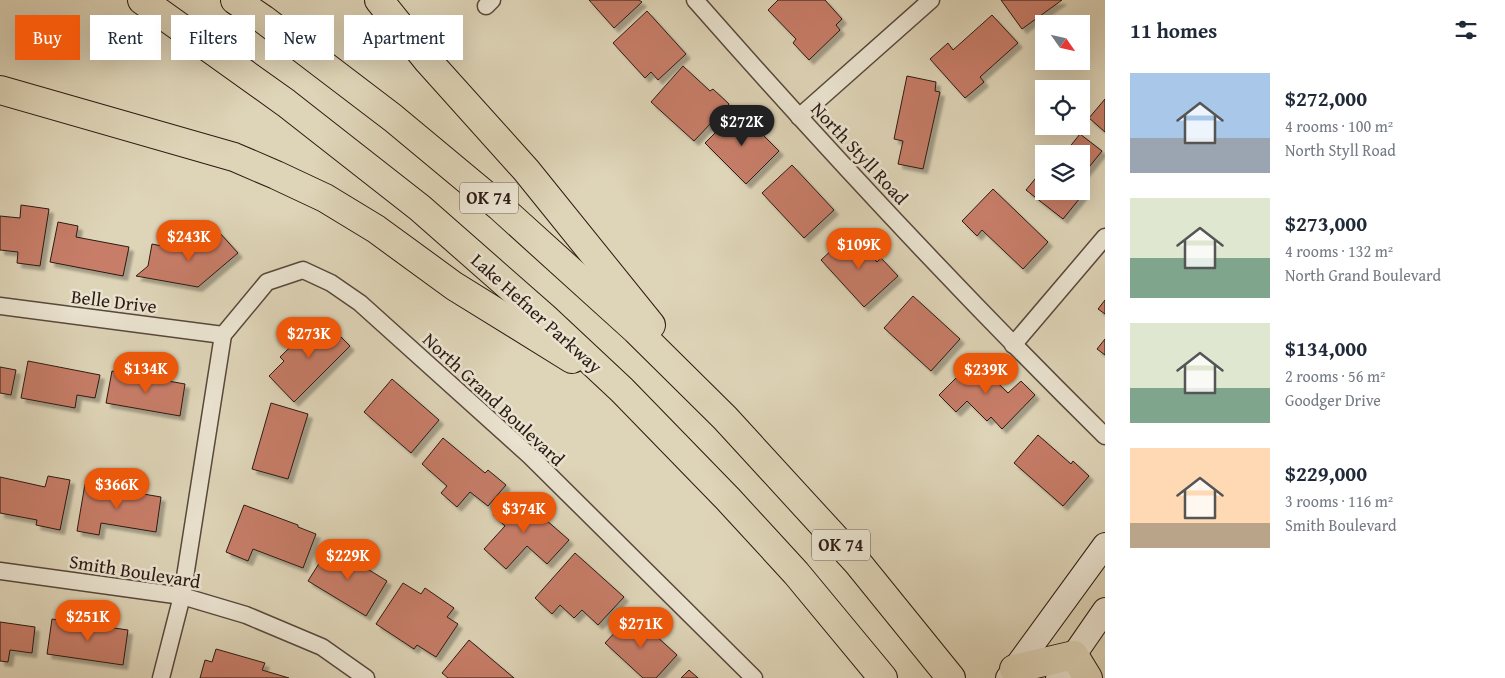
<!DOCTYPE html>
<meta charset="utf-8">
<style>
:root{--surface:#fff;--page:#f6f6f7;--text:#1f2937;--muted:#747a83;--accent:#ea580c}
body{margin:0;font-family:"Gentium Book Plus",serif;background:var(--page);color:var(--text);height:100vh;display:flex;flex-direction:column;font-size:19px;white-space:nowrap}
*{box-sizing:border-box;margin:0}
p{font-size:16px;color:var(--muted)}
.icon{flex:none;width:28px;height:28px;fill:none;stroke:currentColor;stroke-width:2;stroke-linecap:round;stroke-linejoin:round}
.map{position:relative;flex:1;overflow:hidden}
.sheet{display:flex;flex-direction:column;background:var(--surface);width:400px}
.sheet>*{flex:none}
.banner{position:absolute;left:15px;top:15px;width:475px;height:45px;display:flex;gap:10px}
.needle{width:32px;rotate:124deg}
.fabs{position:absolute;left:1035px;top:15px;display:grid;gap:10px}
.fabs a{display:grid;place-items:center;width:55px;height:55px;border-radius:0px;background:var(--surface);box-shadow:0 5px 20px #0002;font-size:25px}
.price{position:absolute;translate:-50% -42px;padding:0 11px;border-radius:18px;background:var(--accent);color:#fff;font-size:16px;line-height:32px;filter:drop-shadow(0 1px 2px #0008)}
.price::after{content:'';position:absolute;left:50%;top:30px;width:15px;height:11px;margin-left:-8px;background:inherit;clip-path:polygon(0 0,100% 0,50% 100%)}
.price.on{background:#222;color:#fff}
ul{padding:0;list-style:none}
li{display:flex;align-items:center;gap:15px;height:125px;padding:0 25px}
li span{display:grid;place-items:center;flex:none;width:140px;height:100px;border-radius:0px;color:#555}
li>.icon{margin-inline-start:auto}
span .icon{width:60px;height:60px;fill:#fffc;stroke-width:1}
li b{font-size:21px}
h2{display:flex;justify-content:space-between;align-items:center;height:60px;padding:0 25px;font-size:21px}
.tag{padding:0 18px;border-radius:0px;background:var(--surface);box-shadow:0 5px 20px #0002;font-size:18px;line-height:45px}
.tag.on{background:var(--accent);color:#fff}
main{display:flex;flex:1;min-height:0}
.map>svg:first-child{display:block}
</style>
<main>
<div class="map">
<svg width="1105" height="678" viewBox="0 0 1105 678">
<defs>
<filter id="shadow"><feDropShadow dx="4.5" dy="4.5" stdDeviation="1" flood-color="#0004"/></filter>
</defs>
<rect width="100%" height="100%" fill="#ded4b7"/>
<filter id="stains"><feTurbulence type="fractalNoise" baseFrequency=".004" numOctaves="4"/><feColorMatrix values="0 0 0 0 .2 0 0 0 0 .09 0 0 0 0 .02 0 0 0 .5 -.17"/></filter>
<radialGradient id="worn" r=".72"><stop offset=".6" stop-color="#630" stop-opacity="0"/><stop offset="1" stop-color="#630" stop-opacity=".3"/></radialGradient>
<g fill="#c77d67" stroke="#2b1a13" filter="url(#shadow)">
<path d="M589,0h50l3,2 -28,26z"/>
<path d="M778,0h47l17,19 -6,6 4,5 -31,30 -16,-17 3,-4 -28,-29z"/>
<path d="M1001,0h61l-40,29z"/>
<path d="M647,11l39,43 -28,26 -7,-8 -6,6 -32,-35z"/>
<path d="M992,15l26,28 -38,34 4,5 -19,16 -35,-39 18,-16 5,7z"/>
<path d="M683,66l27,25 3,-2 16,15 -35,37 -43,-39z"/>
<path d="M907,76l29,6 -1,9 5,1 -17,77 -25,-5 5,-23 -9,-2z"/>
<path d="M1105,99v33l-16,-14z"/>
<path d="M738,110l41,41 -33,33 -41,-41z"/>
<path d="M1080,134l22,17 -21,26v-23h-17z"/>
<path d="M792,165l42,45 -30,28 -42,-45z"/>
<path d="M1044,168v23l37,-1 3,3 -21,26 -37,-29z"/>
<path d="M993,189l55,53 -25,27 -41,-39 -5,6 -15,-15z"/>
<path d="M21,205l28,4 -9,57 -23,-3 1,-11 -18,-2v-34l20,2z"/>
<path d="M58,222l20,4 -2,11 53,10 -6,29 -73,-14z"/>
<path d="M219,232l19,21 -40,34 -62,-11 12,-10 4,-22 35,7 12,-11 9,2z"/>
<path d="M850,233l27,29 4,-4 17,18 -34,31 -43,-47z"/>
<path d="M913,296l47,43 -29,32 -47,-43z"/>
<path d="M1105,300v14l-7,-5z"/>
<path d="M321,317l29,29 -56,56 -25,-26 15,-15 -4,-4z"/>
<path d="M1105,339v16l-8,-6z"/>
<path d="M974,360l34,33 13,-12 14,14 -33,34 -11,-12 -4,4 -20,-20 -11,11 -17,-17z"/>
<path d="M28,361l72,14 -5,23 -18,-3 -2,13 -54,-10z"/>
<path d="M0,367l16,3 -5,25 -11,-2z"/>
<path d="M112,371l73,13 -5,32 -74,-13z"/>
<path d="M392,379l47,41 -28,33 -47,-41z"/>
<path d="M271,403l37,11 -20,65 -36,-10z"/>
<path d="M1038,435l33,29 2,-3 16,15 -26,30 -49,-43z"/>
<path d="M443,438l42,35 3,-3 18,15 -18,21 -18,-14 -13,15 -16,-14 6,-7 -25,-22z"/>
<path d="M48,476l22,4 -10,50 -24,-5 1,-5 -37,-7v-36l45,10z"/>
<path d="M85,484l76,13 -5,35 -55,-9 -2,12 -22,-4z"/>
<path d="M514,492l55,48 -22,24 -20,-18 -21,23 -22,-20 21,-23 -12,-11z"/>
<path d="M244,505l54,20v2l18,7 -13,34 -50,-19 -5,12 -22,-9z"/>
<path d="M330,546l57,35 -21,35 -58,-35z"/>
<path d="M575,553l49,44 -26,28 -16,-15 -8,8 -14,-13 -8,9 -17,-16z"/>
<path d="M403,583l18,11 4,-6 29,20 -7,9 11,7 -22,33 -19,-12 -3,4 -38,-25z"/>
<path d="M632,614l45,41 -21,23h-13l-38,-35z"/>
<path d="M52,619l76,11 -5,35 -76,-11z"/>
<path d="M0,622l35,5 -3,26 -22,-3 -2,12 -8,-1z"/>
<path d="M469,640l45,38h-66l-6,-5z"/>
<path d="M216,649l49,14 -3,7 27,8h-89l5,-18 7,2z"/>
<path d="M689,670l9,8h-17z"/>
</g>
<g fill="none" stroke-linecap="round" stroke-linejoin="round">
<defs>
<g id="street">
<path d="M695,0c132,150 268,296 410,436"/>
<path d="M486,6l6,-6"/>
<path d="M799,117l132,-117"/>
<path d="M0,306l223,29"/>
<path d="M1013,345l92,-108"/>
<path d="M0,571l182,25 64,19 76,32 44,31"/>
<path d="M161,678l21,-82 41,-261 44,-53 36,-12 28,13 29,20 170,153 224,222"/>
</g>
<g id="secondary">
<path d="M1008,678l97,-133"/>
<path d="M1058,678l47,-68"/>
</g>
<g id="highway">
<path d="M142,0l144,103 134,105 124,109 78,73 106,109 68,74 87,105"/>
<path d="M235,0l28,19 130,99 107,89 136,123 89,88 132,144 94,116"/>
<path d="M379,0l49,61 98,109 125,155"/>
<path d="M0,90l234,67 42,18 49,23 51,31 78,57 118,73"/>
<path d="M1014,669l60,-14 14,23"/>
</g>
</defs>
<use href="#street" stroke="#58483c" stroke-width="19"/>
<use href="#secondary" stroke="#2b1a13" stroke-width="26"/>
<use href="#highway" stroke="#2b1a13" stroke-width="30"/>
<use href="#street" stroke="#eae3d0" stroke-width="16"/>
<use href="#secondary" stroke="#eae3d0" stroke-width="24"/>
<use href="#highway" stroke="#ded4b7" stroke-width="28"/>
</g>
<g text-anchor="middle" stroke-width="5" stroke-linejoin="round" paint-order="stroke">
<g fill="#eae3d0" stroke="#64564c" stroke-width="1">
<rect x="460" y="182.5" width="58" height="31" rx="4"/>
<rect x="812" y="529.5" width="58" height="31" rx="4"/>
</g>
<g font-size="18" font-weight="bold" fill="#2b1a13">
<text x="489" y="204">OK 74</text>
<text x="841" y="551">OK 74</text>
</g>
<g font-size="19" fill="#2b1a13" stroke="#eae3d0">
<text transform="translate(860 153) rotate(47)" y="7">North Styll Road</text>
<text transform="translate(114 301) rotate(7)" y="7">Belle Drive</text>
<text transform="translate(537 313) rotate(42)" y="7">Lake Hefner Parkway</text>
<text transform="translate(494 399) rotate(43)" y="7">North Grand Boulevard</text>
<text transform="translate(135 571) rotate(9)" y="7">Smith Boulevard</text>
</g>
</g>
<rect width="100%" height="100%" filter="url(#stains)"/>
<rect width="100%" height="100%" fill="url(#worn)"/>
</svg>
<div class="fabs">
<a><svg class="needle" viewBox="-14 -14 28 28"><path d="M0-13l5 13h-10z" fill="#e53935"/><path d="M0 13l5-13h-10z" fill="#747a83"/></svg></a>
<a><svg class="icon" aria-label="locate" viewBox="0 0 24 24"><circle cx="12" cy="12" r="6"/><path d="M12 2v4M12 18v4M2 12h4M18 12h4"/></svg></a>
<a><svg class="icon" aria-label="layers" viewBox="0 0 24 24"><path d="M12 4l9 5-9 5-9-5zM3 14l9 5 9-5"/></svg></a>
</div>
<b class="price on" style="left:742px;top:147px">$272K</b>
<b class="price" style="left:189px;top:262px">$243K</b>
<b class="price" style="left:859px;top:270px">$109K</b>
<b class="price" style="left:309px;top:359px">$273K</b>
<b class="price" style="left:146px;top:394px">$134K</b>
<b class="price" style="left:986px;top:395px">$239K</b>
<b class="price" style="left:117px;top:510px">$366K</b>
<b class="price" style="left:524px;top:534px">$374K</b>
<b class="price" style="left:348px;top:581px">$229K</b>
<b class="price" style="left:88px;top:642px">$251K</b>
<b class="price" style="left:641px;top:649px">$271K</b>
<div class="banner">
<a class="tag on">Buy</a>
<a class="tag">Rent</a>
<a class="tag">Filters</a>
<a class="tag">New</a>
<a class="tag">Apartment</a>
</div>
</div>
<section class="sheet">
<h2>11 homes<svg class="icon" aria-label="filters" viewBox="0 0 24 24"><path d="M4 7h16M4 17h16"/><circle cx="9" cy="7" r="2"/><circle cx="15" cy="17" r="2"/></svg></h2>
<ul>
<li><span style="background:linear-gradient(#a9c7e8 65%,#9aa5b1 0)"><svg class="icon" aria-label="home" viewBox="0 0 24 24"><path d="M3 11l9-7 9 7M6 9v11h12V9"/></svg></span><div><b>$272,000</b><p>4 rooms · 100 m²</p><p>North Styll Road</p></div></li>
<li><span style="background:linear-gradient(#dfe7d0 60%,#7fa58c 0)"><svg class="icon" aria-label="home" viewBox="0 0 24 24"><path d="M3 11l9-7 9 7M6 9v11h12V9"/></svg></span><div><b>$273,000</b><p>4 rooms · 132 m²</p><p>North Grand Boulevard</p></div></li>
<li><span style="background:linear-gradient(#dfe7d0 65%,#7fa58c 0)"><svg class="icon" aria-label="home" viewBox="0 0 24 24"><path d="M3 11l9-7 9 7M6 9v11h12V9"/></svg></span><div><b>$134,000</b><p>2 rooms · 56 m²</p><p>Goodger Drive</p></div></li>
<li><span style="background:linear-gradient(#ffd9b3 75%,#b9a48a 0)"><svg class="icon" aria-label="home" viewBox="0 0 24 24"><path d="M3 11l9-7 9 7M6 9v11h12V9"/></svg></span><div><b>$229,000</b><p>3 rooms · 116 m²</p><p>Smith Boulevard</p></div></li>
</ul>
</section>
</main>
